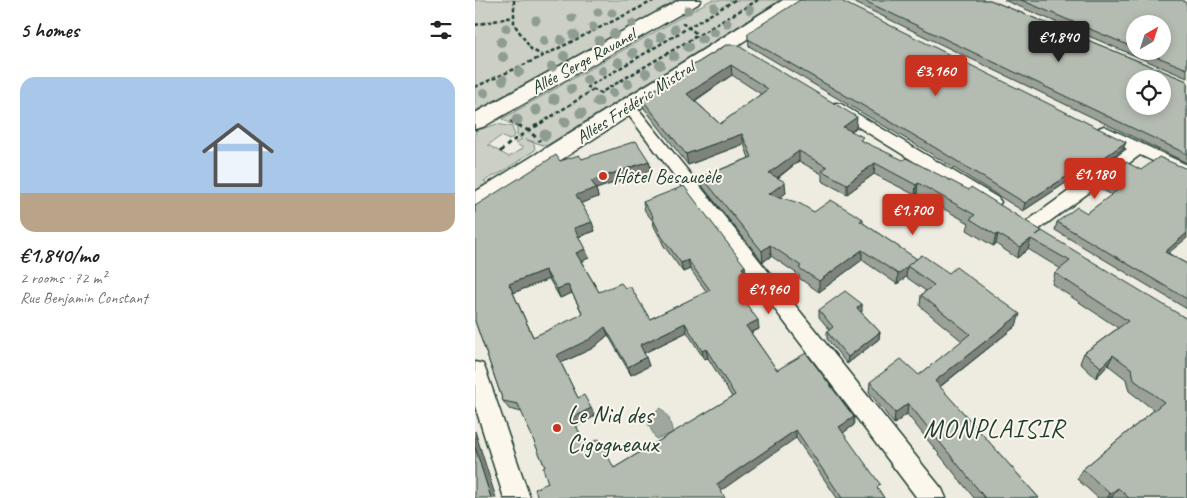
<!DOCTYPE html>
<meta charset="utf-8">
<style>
:root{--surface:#fff;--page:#f6f6f6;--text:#222;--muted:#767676;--line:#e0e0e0;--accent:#c8321e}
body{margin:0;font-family:Caveat,sans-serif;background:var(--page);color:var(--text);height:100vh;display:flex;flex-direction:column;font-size:19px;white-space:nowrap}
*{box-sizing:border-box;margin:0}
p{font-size:16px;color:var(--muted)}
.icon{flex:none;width:28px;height:28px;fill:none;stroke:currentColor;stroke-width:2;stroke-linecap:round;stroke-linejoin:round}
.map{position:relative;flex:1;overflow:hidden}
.details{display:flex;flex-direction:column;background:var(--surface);width:475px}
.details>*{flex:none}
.needle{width:32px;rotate:39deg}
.tools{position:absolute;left:651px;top:15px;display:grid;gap:10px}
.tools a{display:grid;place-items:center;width:45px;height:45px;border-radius:50%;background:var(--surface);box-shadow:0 2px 8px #0003;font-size:25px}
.price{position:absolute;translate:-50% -42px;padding:0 11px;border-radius:5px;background:var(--accent);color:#fff;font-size:16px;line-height:32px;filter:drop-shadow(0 1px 2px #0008)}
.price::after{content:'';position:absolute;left:50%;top:30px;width:15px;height:11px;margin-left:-8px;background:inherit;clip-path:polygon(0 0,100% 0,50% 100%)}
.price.on{background:#222;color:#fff}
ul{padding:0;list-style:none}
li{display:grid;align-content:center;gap:10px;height:265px;padding:0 20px}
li+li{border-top:1px solid var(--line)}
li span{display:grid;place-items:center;height:155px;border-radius:15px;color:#555}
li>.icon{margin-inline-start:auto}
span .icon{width:90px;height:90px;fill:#fffc;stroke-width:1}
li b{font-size:21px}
h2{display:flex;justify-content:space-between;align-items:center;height:60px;padding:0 20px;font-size:21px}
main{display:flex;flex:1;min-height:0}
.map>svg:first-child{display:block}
</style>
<main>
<section class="details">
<h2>5 homes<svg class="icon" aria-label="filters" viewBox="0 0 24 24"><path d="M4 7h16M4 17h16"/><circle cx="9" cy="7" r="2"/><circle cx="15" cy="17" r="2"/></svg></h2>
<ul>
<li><span style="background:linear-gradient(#a9c7e8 75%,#b9a48a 0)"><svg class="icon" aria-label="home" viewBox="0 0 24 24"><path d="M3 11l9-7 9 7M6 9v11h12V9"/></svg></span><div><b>€1,840/mo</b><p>2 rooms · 72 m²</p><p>Rue Benjamin Constant</p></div></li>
</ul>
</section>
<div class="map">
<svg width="712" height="498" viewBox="0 0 712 498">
<rect width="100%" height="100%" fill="#eeece1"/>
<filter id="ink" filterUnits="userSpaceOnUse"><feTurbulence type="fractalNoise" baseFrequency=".02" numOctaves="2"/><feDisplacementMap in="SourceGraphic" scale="10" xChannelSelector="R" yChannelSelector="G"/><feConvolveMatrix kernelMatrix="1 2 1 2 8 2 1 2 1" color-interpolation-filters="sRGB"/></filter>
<g filter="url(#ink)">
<g fill="#cbcfc4" stroke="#75867c">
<path d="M0,0h204l-204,111z"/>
<path d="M236,0h69l-234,146 -21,-7 9,4 1,7 -33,22 -18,9 11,6 -20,12v-68l22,-7 15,3 3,8 -6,5 -8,-4 -13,9 21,12 14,-9 -8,-5 7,-4 -5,-3v-8l-15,-9z"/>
</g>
<path fill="#9fa89f" stroke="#6c7d74" d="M186,408l8,10 4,15 -17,6 -10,-19z"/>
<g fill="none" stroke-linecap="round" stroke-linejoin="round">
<defs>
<g id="minor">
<path d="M361,103l5,1 157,94 3,4 -3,4 -6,2 -6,-2 -155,-96 -2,-3 2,-3z"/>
<path d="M150,105l15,6 302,378 4,9h-29l-287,-381 -12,-8 2,-3z"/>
<path d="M629,126l83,39v12l-47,-22 -102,75 -6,2 -6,-2 -3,-4 3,-4 101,-73 -28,-15 -3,-3 3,-3z"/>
<path d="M0,362l8,2 3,7 44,127h-26l-29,-92z"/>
</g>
<g id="secondary">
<path d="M204,0h22l-3,4 -215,123 -8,2v-16z"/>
<path d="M308,0h21l-3,4 -317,206 -9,2v-20z"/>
</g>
</defs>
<use href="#minor" stroke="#1f3d34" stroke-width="3"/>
<use href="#secondary" stroke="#1f3d34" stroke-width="3"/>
<g stroke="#1f3d34" stroke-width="2.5" stroke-dasharray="4 2.5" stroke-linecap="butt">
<path d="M39,0v24l17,25 12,7"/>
<path d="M260,0l-147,87 12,6 158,-93"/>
<path d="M207,23l14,10 -3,6"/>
<path d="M0,25l38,-8"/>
<path d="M0,87l68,-31 112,-56"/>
<path d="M35,121l10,6"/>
<path d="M60,127l58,-37"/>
</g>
<g stroke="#1f3d34" stroke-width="3" stroke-dasharray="4.5 4" stroke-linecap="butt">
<path d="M43,125l11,6 11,10"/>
<path d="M25,152l11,-10 26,-17"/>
</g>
<use href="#minor" fill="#fbf7ec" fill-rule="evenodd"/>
<use href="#secondary" fill="#fbf7ec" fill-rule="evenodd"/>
</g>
<g fill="#8f9c92">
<circle cx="239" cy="7" r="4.5"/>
<circle cx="213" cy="10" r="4.5"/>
<circle cx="275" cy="10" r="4.5"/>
<circle cx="123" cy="12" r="4.5"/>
<circle cx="137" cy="13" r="4.5"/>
<circle cx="97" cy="18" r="4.5"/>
<circle cx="61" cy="20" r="4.5"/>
<circle cx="252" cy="23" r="4.5"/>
<circle cx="157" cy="24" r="4.5"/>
<circle cx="118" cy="27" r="4.5"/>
<circle cx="31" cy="28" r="4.5"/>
<circle cx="200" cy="29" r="4.5"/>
<circle cx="239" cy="32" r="5"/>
<circle cx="139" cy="34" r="5"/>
<circle cx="99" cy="35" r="5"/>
<circle cx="186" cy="37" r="5"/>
<circle cx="227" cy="39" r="5"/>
<circle cx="86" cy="40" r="5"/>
<circle cx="69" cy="41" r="5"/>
<circle cx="124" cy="41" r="5"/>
<circle cx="26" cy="42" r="5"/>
<circle cx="174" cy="44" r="5"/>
<circle cx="213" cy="47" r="5"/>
<circle cx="158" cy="53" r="5"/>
<circle cx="89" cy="56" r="5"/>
<circle cx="199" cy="56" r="5"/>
<circle cx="28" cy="57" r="5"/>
<circle cx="143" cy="62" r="5"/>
<circle cx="185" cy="65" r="5"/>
<circle cx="77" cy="67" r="5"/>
<circle cx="127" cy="71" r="5"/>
<circle cx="44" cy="72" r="5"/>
<circle cx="171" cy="73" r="5"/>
<circle cx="28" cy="80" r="5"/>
<circle cx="112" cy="80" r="5"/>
<circle cx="153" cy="84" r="5"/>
<circle cx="96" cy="89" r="5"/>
<circle cx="9" cy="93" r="5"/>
<circle cx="138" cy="93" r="5"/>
<circle cx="79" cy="99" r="5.5"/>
<circle cx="123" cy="102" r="5.5"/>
<circle cx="61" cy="110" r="5.5"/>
<circle cx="106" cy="113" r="5.5"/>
<circle cx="42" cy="120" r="5.5"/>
<circle cx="90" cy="122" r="5.5"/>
<circle cx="70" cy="135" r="5.5"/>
</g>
<g fill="#9ba197" stroke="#1f3d34" fill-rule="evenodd">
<path d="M374,0h141l197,81v82z"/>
<path d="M529,0h178l5,4v74zM660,24l28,27h-28z"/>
<path d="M273,33l378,109 -3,7 -40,29 -5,-3 -55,36 -95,-59 -179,-106z"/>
<path d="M251,45l130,83 -5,3 12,11 324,177v179h-74l-1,-1 -1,1h-13l-21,-19 6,-10 71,-59 -25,-19 -3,-12 -18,-14 -12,13 -16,-15 4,-10 34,-25 -66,-44 3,-11 6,-4 -33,-20 -11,9 -21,-14 -3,2 -26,-16 2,-7 -52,-29 -2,1 -41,-21 -27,20 -25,-13v-7l-23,-13 -21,17 8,15 -6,4 34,15 49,7v4l153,103 -76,61 99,111h-65l-67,-84 -13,10 -25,-32 1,-10 49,-7 43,-34 -42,-35 1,-11 5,-4 -20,-14 -9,7 -35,-24 -43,32 -20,-14v-3l-28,-19 -8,6 -60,-75 -1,-10 47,-19 -5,-14 -56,21 -44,-57 -3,-10zM257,75l29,19 -41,30 -25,-23z"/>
<path d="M107,159l67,2 2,9 -55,19 2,8 -17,6 14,28 -17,6 7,12 4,9 -8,3 18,31 26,-4 25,31 57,-27 -17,-23 -7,3 -19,-26 -10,-20 -1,-5 -8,-10 -2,-9 102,64 1,7 11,16 1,8 -12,7 13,25 -8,4 26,37 77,47v8l-11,8 41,65h-47l-41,-60 -248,45 -3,-16 -23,-55 -13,-3 -6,-8 -28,-80 85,-160zM74,279l11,19 12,-5 11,22 -50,22 -20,-44zM212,332l17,27 4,-1 24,39 -118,71 -28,-23 -10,-19 19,-10 -17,-18 -17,-35 32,-15 15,-13 23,40 18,-9 -5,-13z"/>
<path d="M666,170l27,83 19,11v45l-132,-79 2,-8 30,-9 25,-18 -13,-7 3,-8z"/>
<path d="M387,304l-1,8 19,20 -1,7 -32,25 -20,-25v-7l2,-3 -10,-12v-7z"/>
</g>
<g fill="#7e837b" stroke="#1f3d34">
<path d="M256,65l1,10 -43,29 -2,-10z"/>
<path d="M382,117l-1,11 -13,9v-10z"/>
<path d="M267,134l2,10 -56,21 -2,-11z"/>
<path d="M651,142l-3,7 -40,29 2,-7z"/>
<path d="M324,151v10l-29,22 -1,-10z"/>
<path d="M174,161l2,9 -55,19 2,8 -19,7 -3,-9 15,-14z"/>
<path d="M400,163l-1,11 -27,20v-10z"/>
<path d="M605,168l-2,7 -55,36 2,-8z"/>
<path d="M310,182l1,11 -16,12 -1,-11z"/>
<path d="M443,183l-1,11 -2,1 1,-10z"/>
<path d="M117,222l3,9 -18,6 -3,-9z"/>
<path d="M712,233v5l-26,21 4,-7z"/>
<path d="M523,234l-2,10 -3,2 3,-11z"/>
<path d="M556,239l-3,10 -11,9 3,-11z"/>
<path d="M295,245l1,11 -8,6 -1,-11z"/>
<path d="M110,249l4,9 -9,4 -4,-9z"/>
<path d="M387,250v10l-43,32v-11z"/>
<path d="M213,260l2,9 -7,3 -2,-9z"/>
<path d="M270,266l1,9 -4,-7z"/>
<path d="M432,266l-1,11 -9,7 1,-10z"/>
<path d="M70,270l4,9 -36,14 24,53 -28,-62z"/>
<path d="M93,285l4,8 -12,5 -3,-9z"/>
<path d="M282,289l1,8 -15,8 -2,-8z"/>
<path d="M387,304v8l-5,3v-7z"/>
<path d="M545,314l-4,12 -83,66 2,-11z"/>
<path d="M283,320l1,9 -12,5 -1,-8z"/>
<path d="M210,323l2,9 -45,22 -2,-9z"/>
<path d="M130,327l3,8 -15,13 -32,15 -4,-8z"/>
<path d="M405,332l-1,7 -32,25 1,-7z"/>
<path d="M231,349l2,9 -4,1 -2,-8z"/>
<path d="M638,355l-5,10 -12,13 5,-11z"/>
<path d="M171,357l3,9 -18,9 -3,-8z"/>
<path d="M433,403l-1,11 -13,10 1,-11z"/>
<path d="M116,408l4,8 -19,11 -4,-9z"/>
<path d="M379,417v8l-15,11v-9z"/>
<path d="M321,430v8l-77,54 -2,-8z"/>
<path d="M0,431l21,67h-5l-16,-51z"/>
<path d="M643,488l-6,9 -5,1 3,-4z"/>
</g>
<g fill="#b4bbb0" stroke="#1f3d34" fill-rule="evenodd">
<path d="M325,0h39l287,142 -41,29 -5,-3 -55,35 -96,-59 -181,-105v-6z"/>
<path d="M388,0h127l197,81v73zM660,79h28v27h-28z"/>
<path d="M546,0h161l5,4v65l-44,-18h20v-27h-28v24z"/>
<path d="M251,45h11l120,72 -14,10 20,10 -3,3 43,20 3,-2 63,32 2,-3 71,44 -6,4 6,-4 145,88v179h-58l-11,-10 -8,6 -27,-25 81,-67 -30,-22 -2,-11 -19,-14 -12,12 -17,-14 44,-32 -73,-48 15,-12 -39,-22 -11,8 -22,-13 -2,1 -26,-16 5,-4 -57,-32 -2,2 -41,-22 -28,21 -25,-13 5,-4 -28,-16 -30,22 16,9 -16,12 30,9 15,9 17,-12 32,19 -3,2 57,38 -19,15 -36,-24 -43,31 -20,-13 2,-2 -31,-21 -8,6 -60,-74 50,-20 -10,-23 -56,20 -45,-56zM256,65l37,24 -48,35 -33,-30z"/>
<path d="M161,141l13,20 -58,20 5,7 -20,7 16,27 -18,6 11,21 -9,4 23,39 22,-9 4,5 5,-2 20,33 60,-29 -22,-30 -7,3 -19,-26 -10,-20 1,-1 -10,-14 41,-16 61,80 -3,2 15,21 -16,8 17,23 -12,6 31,44 29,-17 48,64 -15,10 41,57 -3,3 7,11h-42l-46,-68 -79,54 8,14h-187l-3,-9 13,-6 -5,-15 2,-1 -27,-63 -15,-3 -28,-80v-115l81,-51 4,6 19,-6 3,4zM70,270l12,19 11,-4 15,29 -50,23 -24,-53zM210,323l17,28 4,-2 29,46 -121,73 -15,-29 -13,6 -14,-27 19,-10 -7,-13 -6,3 -21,-43 33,-16 15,-12 23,40 18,-10 -6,-12z"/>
<path d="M684,157l28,12v64l-22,19 22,12v35l-130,-77 20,-15 10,6 32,-24 -17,-9 24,-18 15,8z"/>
<path d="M447,255l27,18 7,-6 64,47 -85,67 104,117h-54l-77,-95 -13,10 -25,-31 31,-23 18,16 51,-41 -49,-39 13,-10 -27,-19z"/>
<path d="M370,291l17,13 -5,4 23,24 -32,25 -21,-25 6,-5 -14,-17z"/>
<path d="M0,447l16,51h-16z"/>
</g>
</g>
<g fill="#c8321e" stroke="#fbf7ec" stroke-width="2">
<circle cx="128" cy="176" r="5"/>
<circle cx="82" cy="428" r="5"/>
</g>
<g text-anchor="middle" stroke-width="4" stroke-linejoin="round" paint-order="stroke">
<g font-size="18" fill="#1f3d34" stroke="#fbf7ec">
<text transform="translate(108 61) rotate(-29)" y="6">Allée Serge Ravanel</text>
<text transform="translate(160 102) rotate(-33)" y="6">Allées Frédéric Mistral</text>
</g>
<g font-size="21" fill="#1f3d34" stroke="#fbf7ec" text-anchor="start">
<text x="138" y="183">Hôtel Besaucèle</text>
</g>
<g font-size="25" fill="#1f3d34" stroke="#fbf7ec" text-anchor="start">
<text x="92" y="423">Le Nid des<tspan x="92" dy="29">Cigogneaux</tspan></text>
</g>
<g font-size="26" letter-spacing="1" fill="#1f3d34" stroke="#fbf7ec">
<text x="519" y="437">MONPLAISIR</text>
</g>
</g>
</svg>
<div class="tools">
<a><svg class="needle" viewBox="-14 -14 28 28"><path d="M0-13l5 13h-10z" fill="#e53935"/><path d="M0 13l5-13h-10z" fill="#767676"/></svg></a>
<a><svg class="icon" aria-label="locate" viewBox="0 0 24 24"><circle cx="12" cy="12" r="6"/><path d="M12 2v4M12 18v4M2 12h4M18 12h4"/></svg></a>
</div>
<b class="price on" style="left:584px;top:63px">€1,840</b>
<b class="price" style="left:461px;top:97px">€3,160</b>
<b class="price" style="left:620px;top:200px">€1,180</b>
<b class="price" style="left:438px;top:236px">€1,700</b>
<b class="price" style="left:294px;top:315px">€1,960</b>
</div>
</main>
